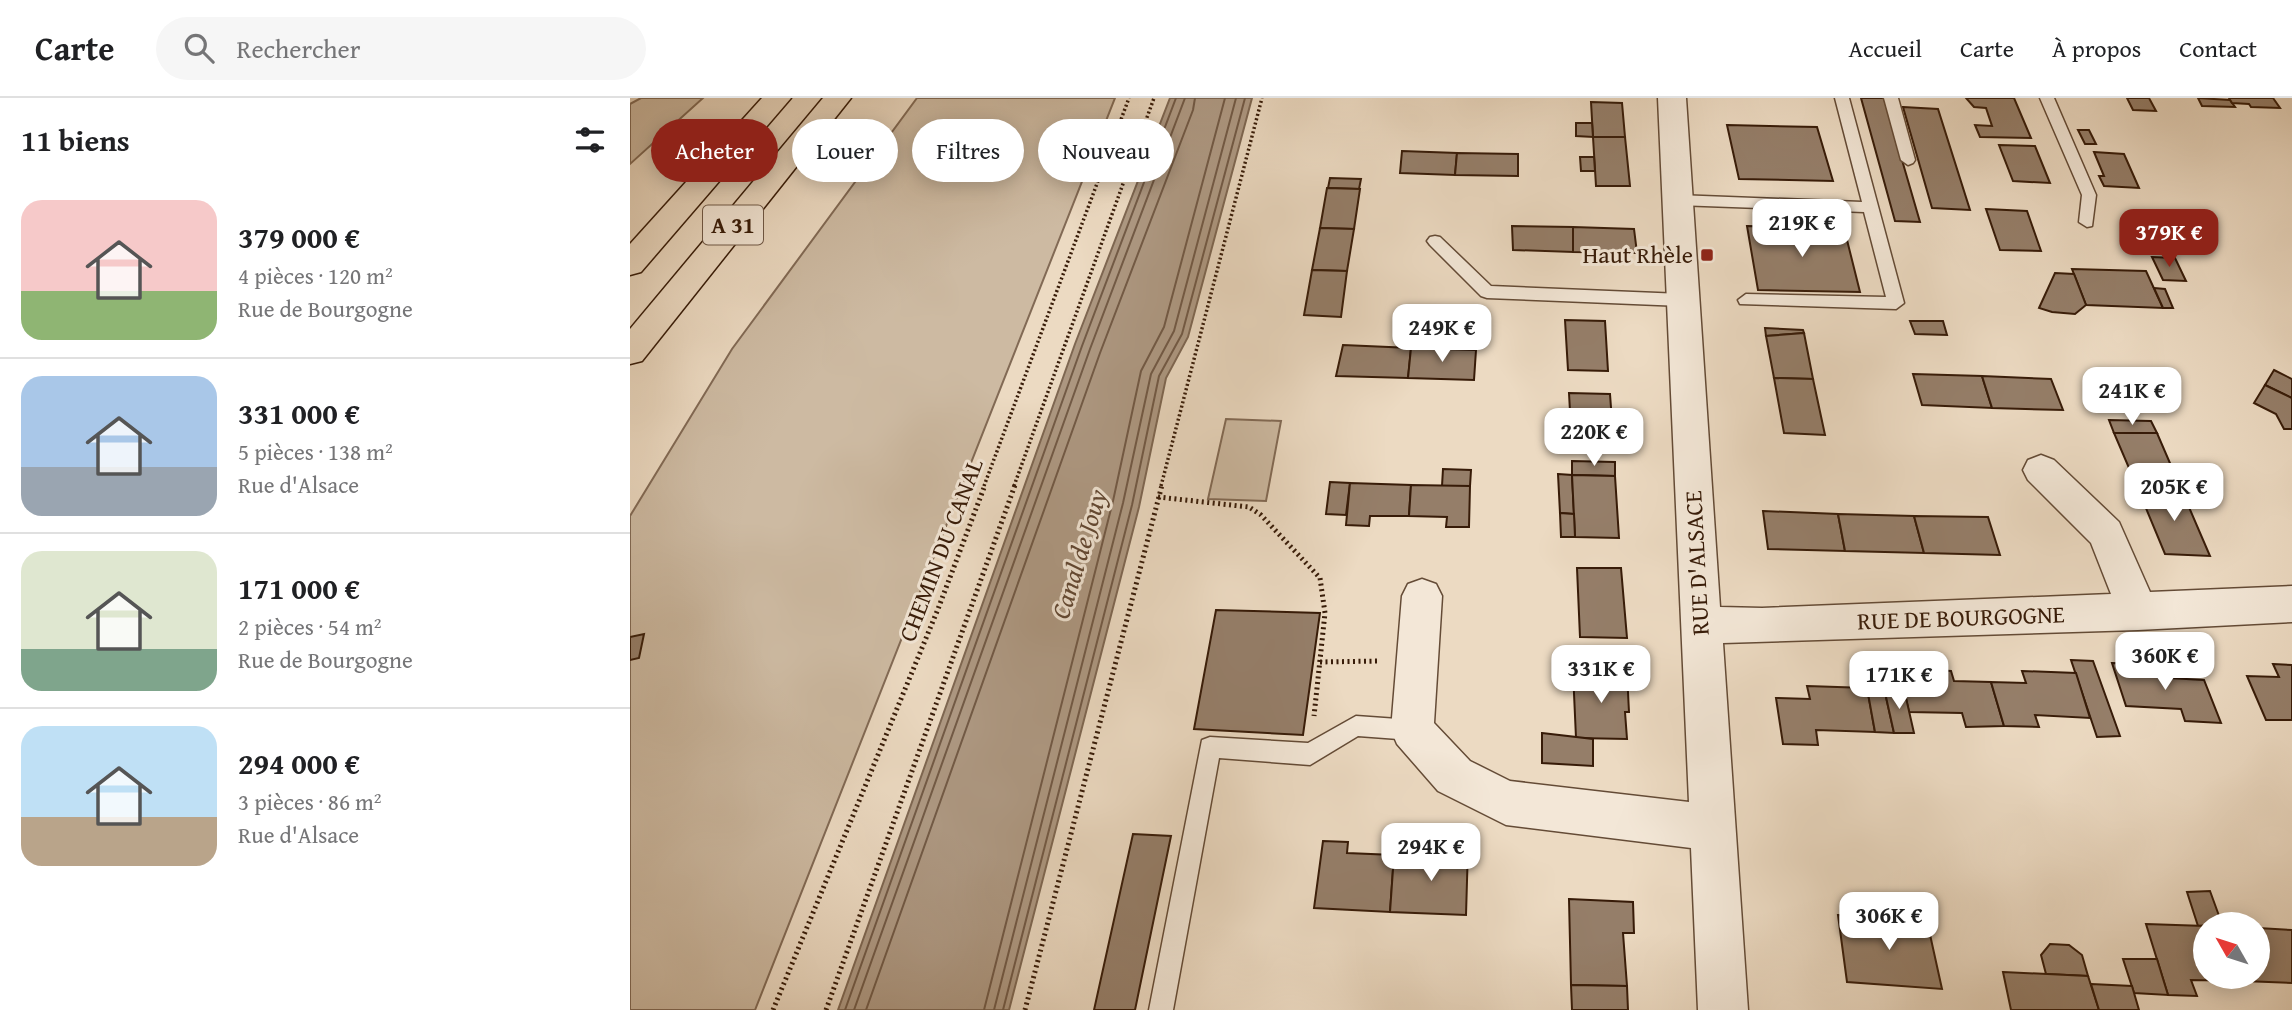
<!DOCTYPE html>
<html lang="fr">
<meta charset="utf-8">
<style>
:root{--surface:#fff;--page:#f6f6f6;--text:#202124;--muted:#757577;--line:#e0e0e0;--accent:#8f2418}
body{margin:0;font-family:"Gentium Book Plus",serif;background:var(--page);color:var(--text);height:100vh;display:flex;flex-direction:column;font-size:26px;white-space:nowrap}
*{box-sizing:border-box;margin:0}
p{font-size:23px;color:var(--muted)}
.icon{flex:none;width:38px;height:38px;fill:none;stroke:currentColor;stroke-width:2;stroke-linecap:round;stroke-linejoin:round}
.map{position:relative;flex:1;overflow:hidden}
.sheet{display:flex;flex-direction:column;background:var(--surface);width:630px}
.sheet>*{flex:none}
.guide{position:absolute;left:21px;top:21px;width:665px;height:63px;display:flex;gap:14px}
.needle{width:46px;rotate:309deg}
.buttons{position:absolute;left:1563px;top:814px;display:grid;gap:14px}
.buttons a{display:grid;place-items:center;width:77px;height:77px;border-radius:50%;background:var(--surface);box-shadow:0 4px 18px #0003;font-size:35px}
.price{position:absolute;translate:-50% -60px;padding:0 16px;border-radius:14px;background:#fff;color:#222;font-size:23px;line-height:46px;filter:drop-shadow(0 2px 4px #0008)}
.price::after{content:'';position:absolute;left:50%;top:42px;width:21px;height:16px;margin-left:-10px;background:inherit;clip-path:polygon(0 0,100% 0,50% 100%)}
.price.active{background:var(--accent);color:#fff}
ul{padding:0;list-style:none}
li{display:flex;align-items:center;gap:21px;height:175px;padding:0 21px}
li+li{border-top:2px solid var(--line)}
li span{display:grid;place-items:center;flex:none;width:196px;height:140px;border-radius:21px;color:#555}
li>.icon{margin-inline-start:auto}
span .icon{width:84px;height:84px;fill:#fffc;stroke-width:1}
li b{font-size:30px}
h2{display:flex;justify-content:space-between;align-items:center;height:84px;padding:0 21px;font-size:30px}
.pill{padding:0 24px;border-radius:32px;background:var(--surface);box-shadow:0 4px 18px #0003;font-size:24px;line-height:63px}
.pill.active{background:var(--accent);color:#fff}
header{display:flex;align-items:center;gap:42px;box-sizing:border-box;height:98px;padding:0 35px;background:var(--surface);border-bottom:2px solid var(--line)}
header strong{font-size:33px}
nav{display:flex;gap:38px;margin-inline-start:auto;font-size:24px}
.search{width:490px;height:63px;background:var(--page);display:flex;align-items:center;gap:18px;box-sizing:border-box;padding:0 24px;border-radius:38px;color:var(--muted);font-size:26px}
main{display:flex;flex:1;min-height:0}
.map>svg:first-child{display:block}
</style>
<header>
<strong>Carte</strong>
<div class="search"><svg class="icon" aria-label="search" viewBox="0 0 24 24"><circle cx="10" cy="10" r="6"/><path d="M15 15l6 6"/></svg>Rechercher</div>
<nav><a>Accueil</a><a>Carte</a><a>À propos</a><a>Contact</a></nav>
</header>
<main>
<section class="sheet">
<h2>11 biens<svg class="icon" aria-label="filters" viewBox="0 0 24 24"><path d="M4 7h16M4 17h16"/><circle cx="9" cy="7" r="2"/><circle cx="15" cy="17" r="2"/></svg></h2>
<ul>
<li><span style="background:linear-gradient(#f6c9c9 65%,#8fb573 0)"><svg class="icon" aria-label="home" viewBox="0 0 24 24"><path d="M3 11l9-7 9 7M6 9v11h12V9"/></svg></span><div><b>379 000 €</b><p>4 pièces · 120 m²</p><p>Rue de Bourgogne</p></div></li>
<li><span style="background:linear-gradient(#a9c7e8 65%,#9aa5b1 0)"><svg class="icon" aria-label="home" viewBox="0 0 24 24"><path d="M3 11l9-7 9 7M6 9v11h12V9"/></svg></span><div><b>331 000 €</b><p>5 pièces · 138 m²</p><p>Rue d'Alsace</p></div></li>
<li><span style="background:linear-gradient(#dfe7d0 70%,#7fa58c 0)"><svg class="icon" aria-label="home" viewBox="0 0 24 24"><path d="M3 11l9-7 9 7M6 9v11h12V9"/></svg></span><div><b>171 000 €</b><p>2 pièces · 54 m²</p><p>Rue de Bourgogne</p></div></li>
<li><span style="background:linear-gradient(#bfe0f5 65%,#b9a48a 0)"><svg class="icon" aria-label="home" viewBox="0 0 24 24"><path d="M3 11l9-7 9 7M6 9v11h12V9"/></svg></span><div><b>294 000 €</b><p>3 pièces · 86 m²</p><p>Rue d'Alsace</p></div></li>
</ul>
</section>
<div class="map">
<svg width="1662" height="912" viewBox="0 0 1662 912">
<rect width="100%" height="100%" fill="#ecdac2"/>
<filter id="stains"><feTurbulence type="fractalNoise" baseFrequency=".00286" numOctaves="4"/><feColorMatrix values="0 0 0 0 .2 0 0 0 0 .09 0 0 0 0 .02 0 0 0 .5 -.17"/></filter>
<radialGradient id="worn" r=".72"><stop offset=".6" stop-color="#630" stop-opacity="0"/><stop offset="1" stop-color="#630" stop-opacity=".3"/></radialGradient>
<g fill="#cdbaa2" stroke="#826a55" stroke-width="2">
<path d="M11,0h62l-73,66v-60z"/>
<path d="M287,0h198l-360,912h-125v-494l102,-167z"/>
<path d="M596,321l55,2 -15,80 -58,-2z"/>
</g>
<path fill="#ae9983" stroke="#7e6752" stroke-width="2" d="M540,0h82l-64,239 -22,41 -27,129 -130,503h-171l237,-666z"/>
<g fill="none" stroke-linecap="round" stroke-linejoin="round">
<g stroke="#725a46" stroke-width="2">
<path d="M215,912l237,-664 94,-248"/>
<path d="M224,912l236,-661 95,-251"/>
<path d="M236,912l234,-657 93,-243 2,-12"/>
<path d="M354,912l129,-509 28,-130 23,-44 61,-229"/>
<path d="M364,912l129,-507 28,-129 23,-43 62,-233"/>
<path d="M373,912l129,-505 27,-129 23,-42 63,-236"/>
</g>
</g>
<g fill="#957e69" stroke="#371b08" stroke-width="2">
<path d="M1231,0h23l36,124 -25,-1z"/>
<path d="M1336,0h48l17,40 -51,-1 -5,-12 17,1 -6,-18 -12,-1z"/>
<path d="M1497,0h22l7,13 -23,-1z"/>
<path d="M1568,0l32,2 5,7 -33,-1z"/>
<path d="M1599,0h44l7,10 -29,-1 -2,-3 -17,-1z"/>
<path d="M961,4l31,1 3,34h-32z"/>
<path d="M1273,9l35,2 32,101 -38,-2z"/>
<path d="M946,25h16l1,14 -17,-1z"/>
<path d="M1097,27l90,2 16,54 -94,-2z"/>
<path d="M1448,32h11l7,14h-11z"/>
<path d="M963,39h32l5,49h-34z"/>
<path d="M1369,47l36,1 15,37 -37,-2z"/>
<path d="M772,53l55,2 -2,22 -55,-2z"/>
<path d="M1464,54l30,2 15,34 -35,-2 -5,-10h5z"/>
<path d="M827,55l61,1v22l-63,-1z"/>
<path d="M950,59h14l1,14h-14z"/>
<path d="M700,80l31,1 -2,10 -31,-1z"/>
<path d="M697,90l33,1 -6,40 -34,-1z"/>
<path d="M1356,111l41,2 14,40 -41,-1z"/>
<path d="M882,128l61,1v25l-60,-2z"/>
<path d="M1117,128l97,2 16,64 -102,-2z"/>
<path d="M943,129l61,2 3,24 -64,-1z"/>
<path d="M690,130l34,1 -7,42 -35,-1z"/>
<path d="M1522,159l23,1 11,23 -23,-1z"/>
<path d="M1442,171l74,2 17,37 -77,-3z"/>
<path d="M682,172l35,1 -6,46 -37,-2z"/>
<path d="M1425,175l19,1 12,31 -11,9 -23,-2 -13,-4z"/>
<path d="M1524,190l11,1 8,19h-10z"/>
<path d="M935,222l40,1 3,50 -40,-1z"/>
<path d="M1280,223h33l4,14 -32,-1z"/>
<path d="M1135,230l38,2 1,3 -38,3z"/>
<path d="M1174,235l9,46 -39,-1 -8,-42z"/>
<path d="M713,247l68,3 -3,30 -72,-2z"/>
<path d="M781,250l65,2 -2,30 -66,-2z"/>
<path d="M1644,272l18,9v19l-27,-13z"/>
<path d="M1283,276l69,2 10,32 -70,-3z"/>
<path d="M1352,278l69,3 12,31 -71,-2z"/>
<path d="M1144,280l39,1 12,56 -41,-2z"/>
<path d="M1635,287l27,13v31h-8l-8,-15 -22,-11z"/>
<path d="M939,295l41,1 4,55 -42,-1z"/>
<path d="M1479,322l42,1 6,12h-43z"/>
<path d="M1484,335h43l25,58 -44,-2z"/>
<path d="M942,363l43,1v14l-43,-1z"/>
<path d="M813,371l28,1 -1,16h-28z"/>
<path d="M928,376l14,1 2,39 -14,-1z"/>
<path d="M942,377l43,1 4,62 -44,-1z"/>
<path d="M700,384l20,1 -4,32 -20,-1z"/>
<path d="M720,385l61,2 -2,31h-39l-1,10 -23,-1z"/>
<path d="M781,387l59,1 -1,41h-23l1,-10 -38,-1z"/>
<path d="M1508,391l44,2 28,65 -45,-2z"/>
<path d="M1133,413l75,3 7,37 -77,-2z"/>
<path d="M930,415l14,1 1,23h-14z"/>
<path d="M1208,416l76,2 10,37 -79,-2z"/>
<path d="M1284,418l74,1 12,38 -76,-2z"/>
<path d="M947,470h44l6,70 -47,-1z"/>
<path d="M586,512l104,3 -17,122 -109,-6z"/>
<path d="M14,536l-5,24 -9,2v-23z"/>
<path d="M1441,562l22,1 27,75 -23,1z"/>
<path d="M1482,565l53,2 4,13 35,2 17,43 -36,-2 -4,-12 -55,-3z"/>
<path d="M1643,566l19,1v55h-26l-19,-44 32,1z"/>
<path d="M1269,570l52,3 3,10 37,1 13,44 -38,1 -4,-14 -53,-1z"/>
<path d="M943,573l54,2 2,39h-4l2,27 -51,-1z"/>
<path d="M1392,573l54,2 14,45 -55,-3 4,12 -35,-1 -13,-44 35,1z"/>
<path d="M1177,588l60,2 8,44 -59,-2 2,15 -35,-1 -7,-46 34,1z"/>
<path d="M1237,590h17l10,45 -19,-1z"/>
<path d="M1254,590l20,1 10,44h-20z"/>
<path d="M912,635l51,6v27l-51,-3z"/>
<path d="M503,736l38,2 -36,174h-41z"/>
<path d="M693,743l25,1 -1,11 47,2 -4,57 -76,-4z"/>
<path d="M811,748l27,1 -2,68 -76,-3 4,-57 47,1z"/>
<path d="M1580,793l12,33 -24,2 -11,-34z"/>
<path d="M939,801l64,3 1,31h-11l4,53 -56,-1z"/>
<path d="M1208,817l89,6 15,68 -95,-7z"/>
<path d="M1516,826l59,2v50h36l2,5 -52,-1 6,16 -29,-1z"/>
<path d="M1628,830l34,2v53l-49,-2 -2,-5h17z"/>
<path d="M1420,846l19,1 13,10 6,21 -42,-2 -5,-19z"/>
<path d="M1493,861h34l11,36 -34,-2z"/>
<path d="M1373,874l85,4 11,34h-88z"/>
<path d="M1461,886l41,2 7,24h-40z"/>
<path d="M941,887l56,1 1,24h-56z"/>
</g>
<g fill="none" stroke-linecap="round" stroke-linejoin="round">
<defs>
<g id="lane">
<path d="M1205,0h14l55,205 -8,6 -156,-5 -2,-4 8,-6 140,3 -22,-85 -187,-7 -7,-5 7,-5 185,7z"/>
<path d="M1254,0h14l17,62 -2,3 -5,2 -7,-5z"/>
<path d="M1410,0h14l42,97 -4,31 -5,1 -8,-5 3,-27z"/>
<path d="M805,138l5,1 51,49 191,8 8,6 -8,6 -195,-8 -6,-2 -51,-51 -3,-4 3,-4z"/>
<path d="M726,618l56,4 8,3 3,7 -3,7 -8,3 -54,-4 -48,29 -91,-7 -46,252h-24l53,-270 8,-3 98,6z"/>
</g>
<path id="street" d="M1028,0h28l34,509 42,1 349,-14 -20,-51 -63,-63 -5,-10 5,-10 13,-5 13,5 65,62 31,70 142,-6v36l-154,8 -415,13 25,367h-50l-7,-162 -185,-23 -68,-34 -41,-47 -6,-14 11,-134 6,-12 14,-5 14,5 6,12 -8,127 36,38 40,20 179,21z"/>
<g id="highway">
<path d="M132,0h29l-150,174 -11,3v-31z"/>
<path d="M193,0h28l-209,263 -12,3v-35z"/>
</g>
</defs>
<use href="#lane" stroke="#644b36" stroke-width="3"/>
<use href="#street" stroke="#644b36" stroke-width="3"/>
<use href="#highway" stroke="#371b08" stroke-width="3"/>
<g stroke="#371b08" stroke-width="3.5" stroke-dasharray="2 2.5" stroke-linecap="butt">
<path d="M354,388l145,-388"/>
<path d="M384,388l140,-388"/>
<path d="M531,388l101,-388"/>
</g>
<g stroke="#371b08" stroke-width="5" stroke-dasharray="2 3.5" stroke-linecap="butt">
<path d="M528,399l91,10 12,8 59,63 5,35 -11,103"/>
<path d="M690,564l59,-1"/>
<path d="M143,912l165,-401 47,-124"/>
<path d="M196,912l189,-525"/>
<path d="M395,912l137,-525"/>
</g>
<use href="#lane" fill="#f3e7d7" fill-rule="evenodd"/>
<use href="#street" fill="#f3e7d7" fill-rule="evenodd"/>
<use href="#highway" fill="#ecdac2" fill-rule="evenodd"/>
</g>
<rect fill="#8f2418" stroke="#f3e7d7" stroke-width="2.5" x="1070" y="150" width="14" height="14" rx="3.5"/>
<g text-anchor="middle" stroke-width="6" stroke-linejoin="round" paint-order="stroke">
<rect fill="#f3e7d7" stroke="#6f5846" stroke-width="2" x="73" y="107.5" width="60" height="39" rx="5"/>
<g font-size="23" font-weight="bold" fill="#371b08">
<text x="103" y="135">A 31</text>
</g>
<g font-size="24" fill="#371b08" stroke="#f3e7d7" text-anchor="end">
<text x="1063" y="165">Haut Rhèle</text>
</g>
<g font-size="24" fill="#371b08" stroke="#f3e7d7">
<text transform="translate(311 452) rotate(-69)" y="8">CHEMIN DU CANAL</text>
<text transform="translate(1067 465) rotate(-93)" y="8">RUE D'ALSACE</text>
<text transform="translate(1331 520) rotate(-2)" y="8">RUE DE BOURGOGNE</text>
</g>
<g font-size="26" font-style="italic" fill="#614733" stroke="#f3e7d7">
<text transform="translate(449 456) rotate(-73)" y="9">Canal de Jouy</text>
</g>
</g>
<rect width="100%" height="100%" filter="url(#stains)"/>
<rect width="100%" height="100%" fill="url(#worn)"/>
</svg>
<div class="buttons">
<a><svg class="needle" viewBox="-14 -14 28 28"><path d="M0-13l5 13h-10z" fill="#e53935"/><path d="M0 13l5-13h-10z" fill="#757577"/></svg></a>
</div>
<b class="price" style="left:1172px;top:161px">219K €</b>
<b class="price active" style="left:1539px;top:171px">379K €</b>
<b class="price" style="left:812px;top:266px">249K €</b>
<b class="price" style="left:1502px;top:329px">241K €</b>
<b class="price" style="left:964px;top:370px">220K €</b>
<b class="price" style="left:1544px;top:425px">205K €</b>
<b class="price" style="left:1535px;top:594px">360K €</b>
<b class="price" style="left:971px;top:607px">331K €</b>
<b class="price" style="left:1269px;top:613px">171K €</b>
<b class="price" style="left:801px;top:785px">294K €</b>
<b class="price" style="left:1259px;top:854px">306K €</b>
<div class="guide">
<a class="pill active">Acheter</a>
<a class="pill">Louer</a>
<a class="pill">Filtres</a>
<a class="pill">Nouveau</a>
</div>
</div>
</main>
